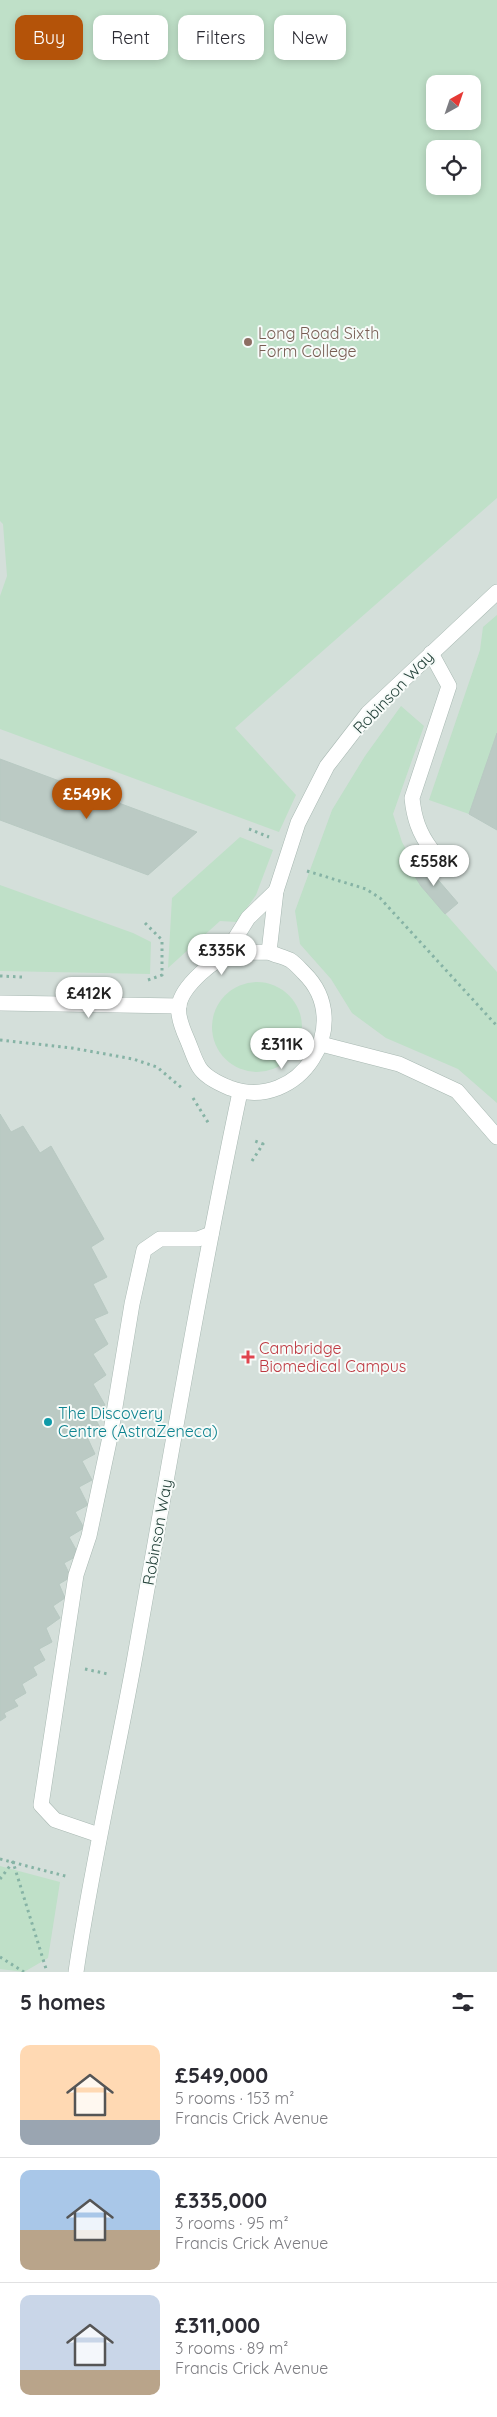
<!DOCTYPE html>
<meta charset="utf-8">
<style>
:root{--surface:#fff;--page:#f7f7f7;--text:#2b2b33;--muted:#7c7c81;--line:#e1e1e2;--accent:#b45309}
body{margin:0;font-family:Quicksand,sans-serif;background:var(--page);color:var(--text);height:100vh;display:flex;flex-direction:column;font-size:19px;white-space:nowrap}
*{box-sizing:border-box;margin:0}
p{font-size:16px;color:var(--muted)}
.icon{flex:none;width:28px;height:28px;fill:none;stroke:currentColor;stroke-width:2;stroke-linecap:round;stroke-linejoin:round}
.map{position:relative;height:1972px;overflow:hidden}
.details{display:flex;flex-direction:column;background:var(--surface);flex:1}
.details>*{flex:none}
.hud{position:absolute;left:15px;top:15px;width:468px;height:45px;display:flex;gap:10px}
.needle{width:32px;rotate:40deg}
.buttons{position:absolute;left:426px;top:75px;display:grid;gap:10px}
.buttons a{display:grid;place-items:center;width:55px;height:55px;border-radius:10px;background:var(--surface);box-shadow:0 2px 8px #0003;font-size:25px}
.price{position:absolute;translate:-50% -42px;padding:0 11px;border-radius:18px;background:#fff;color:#222;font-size:16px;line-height:32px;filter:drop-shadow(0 1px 2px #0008)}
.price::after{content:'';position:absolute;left:50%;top:30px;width:15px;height:11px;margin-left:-8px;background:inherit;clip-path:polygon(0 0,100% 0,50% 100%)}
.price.active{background:var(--accent);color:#fff}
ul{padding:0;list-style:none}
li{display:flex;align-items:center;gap:15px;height:125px;padding:0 20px}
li+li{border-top:1px solid var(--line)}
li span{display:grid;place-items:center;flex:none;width:140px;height:100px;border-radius:10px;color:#555}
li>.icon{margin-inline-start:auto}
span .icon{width:60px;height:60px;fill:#fffc;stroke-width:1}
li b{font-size:21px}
h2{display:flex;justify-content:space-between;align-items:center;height:60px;padding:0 20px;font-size:21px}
.chip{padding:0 18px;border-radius:10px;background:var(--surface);box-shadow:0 2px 8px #0003;font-size:18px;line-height:45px}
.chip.active{background:var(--accent);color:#fff}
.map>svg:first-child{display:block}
</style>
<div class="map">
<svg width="497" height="1972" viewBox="0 0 497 1972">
<rect width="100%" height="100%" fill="#e6efeb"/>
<path fill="#d4dfda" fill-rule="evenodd" d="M0,0h497v1972h-497zM435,84h37v37h-37zM435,149h37v37h-37z"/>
<g fill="#bfe0c8" fill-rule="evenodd">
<path d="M0,0h497v498l-262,230 61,67 -17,37 -279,-103v-133l7,-20 -4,-52 -3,-3zM435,84h37v37h-37zM435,149h37v37h-37z"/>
<path d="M497,615v118l-28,81 -40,-14 51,-150 3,-23z"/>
<path d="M401,706l23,20 -31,88 9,28 12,22v11l7,11 76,86v131l-39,-34 -72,-31 -34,-25 -21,-34 -31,-35 -5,-33 37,-101 33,-54z"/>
<path d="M240,837l33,13 -17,45 -19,27 -17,-1 -52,47 4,-70z"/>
<path d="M0,885l133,48 18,9 -1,32 -150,-3z"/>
<circle cx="257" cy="1027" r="45"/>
<path d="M0,1866l60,16 -12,76 -24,14 -24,-3z"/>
</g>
<g fill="#bbcac4" stroke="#b8c9c2">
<path d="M497,733v97l-28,-16z"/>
<path d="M0,759l197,73 -49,43 -148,-55z"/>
<path d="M420,859l38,44 -13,11 -24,-28 -7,-11v-11z"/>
<path d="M0,1114l11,18 12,-6 17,27 11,-7 53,93 -13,8 16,30 -14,7 15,29 -14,6 14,25 -15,10 13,21 -13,9 12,21 -13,8 10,18 -14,8 7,15 -13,7 10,19 -13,7 9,18 -13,7 9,16 -15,9 10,18 -15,8 7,14 -12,7 6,14 -12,8 7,12 -14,10 6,14 -13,7 6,11 -12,7 4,8 -15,9 4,9 -12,7 4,6 -14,7 2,4 -6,4z"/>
</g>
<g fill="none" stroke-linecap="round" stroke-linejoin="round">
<defs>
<g id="service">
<path d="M431,849c-12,-16 -17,-31 -19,-51l37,-112 -18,-33"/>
<path d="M269,952l7,-61 22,-68 29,-57 41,-53 129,-121"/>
<path d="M223,958l25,-40 28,-27"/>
<path d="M321,1044l78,20 58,27 40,46"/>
<path d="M99,1835l-44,-15 -14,-15 35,-230 13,-39 21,-99 22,-133 12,-54 16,-11h38l13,-5"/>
<path d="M76,1972c15,-104 39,-206 58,-310 34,-190 66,-381 106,-570"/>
</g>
<g id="minor">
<path d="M269,952c6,3 15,5 21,8 5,3 10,9 14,13 52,51 -5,140 -74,115 -10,-4 -25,-11 -31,-21 -5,-8 -8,-19 -12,-28 -4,-9 -10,-23 -8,-33 2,-19 37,-50 55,-53 11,-2 23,0 35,-1z"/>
<path d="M0,1003l179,3"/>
</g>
</defs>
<use href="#service" stroke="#a8b8b2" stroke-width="16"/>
<use href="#minor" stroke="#a8b8b2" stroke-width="16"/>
<g stroke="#86b3a5" stroke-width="3" stroke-dasharray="2.5 4" stroke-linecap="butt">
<path d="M249,829l20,8"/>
<path d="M307,871l59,18 14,9 117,128"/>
<path d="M145,923l17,17v36"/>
<path d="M0,976l22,1"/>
<path d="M148,980l17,-6"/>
<path d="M0,1040l72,8 61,11 24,8 26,22"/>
<path d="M193,1098l16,26"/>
<path d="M252,1161l11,-17 -8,-3"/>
<path d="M85,1669l23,5"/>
<path d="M0,1859l69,18"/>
<path d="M0,1879l13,-17 34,110"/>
<path d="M0,1957l24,15"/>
</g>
<use href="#service" stroke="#fff" stroke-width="15"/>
<use href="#minor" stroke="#fff" stroke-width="15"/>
</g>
<circle fill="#8d6e63" stroke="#f7fbf9" stroke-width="2" cx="248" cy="342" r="5"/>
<path fill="#e0444e" stroke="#f7fbf9" stroke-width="2" d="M245.5 1349.5h5v5h5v5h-5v5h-5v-5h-5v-5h5z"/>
<circle fill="#0f9aa8" stroke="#f7fbf9" stroke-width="2" cx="48" cy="1422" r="5"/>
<g text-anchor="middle" stroke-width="4" stroke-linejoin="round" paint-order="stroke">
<g font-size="16" fill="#785e54" stroke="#f7fbf9" text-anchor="start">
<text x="258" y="339">Long Road Sixth<tspan x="258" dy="18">Form College</tspan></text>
</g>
<g font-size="16" fill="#24423a" stroke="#f7fbf9">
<text transform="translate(393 692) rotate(-46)" y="6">Robinson Way</text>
<text transform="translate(157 1532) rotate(-80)" y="6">Robinson Way</text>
</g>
<g font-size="16" fill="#be3a42" stroke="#f7fbf9" text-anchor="start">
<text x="259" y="1354">Cambridge<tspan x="259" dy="18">Biomedical Campus</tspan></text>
</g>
<g font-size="16" fill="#0d838f" stroke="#f7fbf9" text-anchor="start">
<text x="58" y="1419">The Discovery<tspan x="58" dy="18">Centre (AstraZeneca)</tspan></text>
</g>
</g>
</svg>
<div class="buttons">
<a><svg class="needle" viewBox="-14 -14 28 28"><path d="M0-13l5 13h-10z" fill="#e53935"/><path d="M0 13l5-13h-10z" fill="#7c7c81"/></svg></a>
<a><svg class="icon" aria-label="locate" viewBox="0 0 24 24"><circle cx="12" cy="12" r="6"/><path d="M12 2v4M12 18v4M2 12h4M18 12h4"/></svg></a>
</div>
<b class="price active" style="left:87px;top:820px">£549K</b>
<b class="price" style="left:434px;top:887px">£558K</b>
<b class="price" style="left:222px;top:976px">£335K</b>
<b class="price" style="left:89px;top:1019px">£412K</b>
<b class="price" style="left:282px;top:1070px">£311K</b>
<div class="hud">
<a class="chip active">Buy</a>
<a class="chip">Rent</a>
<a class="chip">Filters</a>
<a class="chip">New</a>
</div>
</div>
<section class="details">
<h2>5 homes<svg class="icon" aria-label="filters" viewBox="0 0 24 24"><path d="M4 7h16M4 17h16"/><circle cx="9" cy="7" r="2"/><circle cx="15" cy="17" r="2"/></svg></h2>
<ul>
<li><span style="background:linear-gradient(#ffd9b3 75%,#9aa5b1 0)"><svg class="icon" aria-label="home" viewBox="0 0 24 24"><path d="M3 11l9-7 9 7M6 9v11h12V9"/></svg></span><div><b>£549,000</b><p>5 rooms · 153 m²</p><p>Francis Crick Avenue</p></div></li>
<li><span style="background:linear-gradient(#a9c7e8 60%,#b9a48a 0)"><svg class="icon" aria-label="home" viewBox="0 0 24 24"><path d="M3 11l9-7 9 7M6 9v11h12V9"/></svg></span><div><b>£335,000</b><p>3 rooms · 95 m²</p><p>Francis Crick Avenue</p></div></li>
<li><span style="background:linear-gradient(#c9d6e8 75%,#b9a48a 0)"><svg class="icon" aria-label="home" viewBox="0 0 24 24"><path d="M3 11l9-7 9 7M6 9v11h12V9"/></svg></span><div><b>£311,000</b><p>3 rooms · 89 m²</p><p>Francis Crick Avenue</p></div></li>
</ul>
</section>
